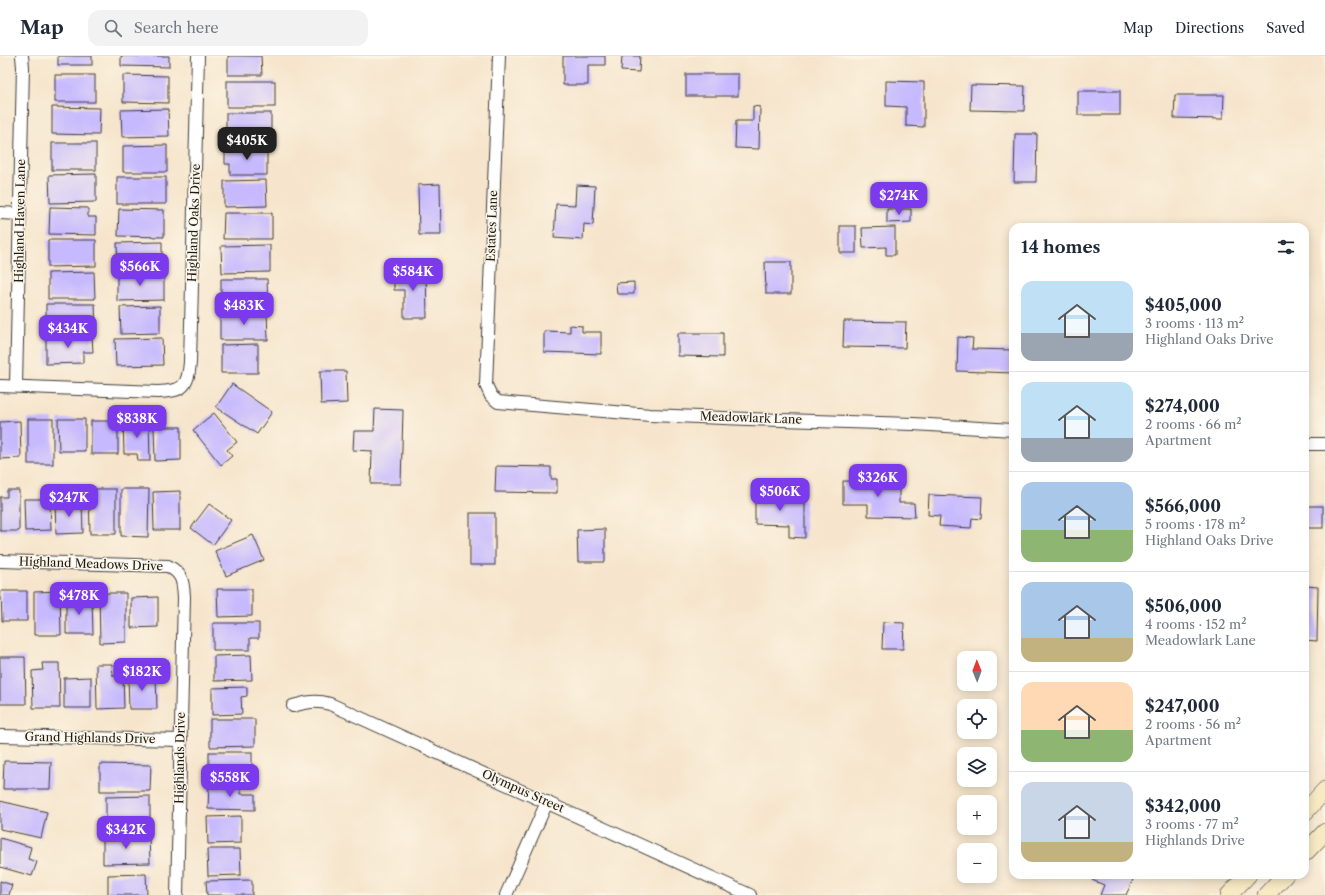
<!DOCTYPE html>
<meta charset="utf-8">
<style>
:root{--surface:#fff;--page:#f2f2f3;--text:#1f2937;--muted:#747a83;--line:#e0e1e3;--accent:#7c3aed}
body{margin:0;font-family:"Libre Caslon Text",serif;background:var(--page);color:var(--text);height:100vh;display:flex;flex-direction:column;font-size:15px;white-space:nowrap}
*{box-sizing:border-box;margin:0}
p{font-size:13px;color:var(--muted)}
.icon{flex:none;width:22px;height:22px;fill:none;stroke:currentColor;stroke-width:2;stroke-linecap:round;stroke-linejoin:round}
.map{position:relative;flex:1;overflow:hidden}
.details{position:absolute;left:1009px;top:167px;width:300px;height:656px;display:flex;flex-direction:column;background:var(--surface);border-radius:12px;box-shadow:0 2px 10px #0003}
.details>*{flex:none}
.needle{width:26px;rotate:359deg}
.controls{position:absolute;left:957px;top:595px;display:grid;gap:8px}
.controls a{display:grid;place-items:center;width:40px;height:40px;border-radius:8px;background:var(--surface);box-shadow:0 2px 10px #0003;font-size:20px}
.price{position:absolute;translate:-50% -34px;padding:0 9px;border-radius:8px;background:var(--accent);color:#fff;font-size:13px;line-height:26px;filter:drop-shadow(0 1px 2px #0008)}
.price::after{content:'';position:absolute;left:50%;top:24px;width:12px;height:9px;margin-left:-6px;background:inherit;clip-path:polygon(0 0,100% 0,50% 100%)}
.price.active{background:#222;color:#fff}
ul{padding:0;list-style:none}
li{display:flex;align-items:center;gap:12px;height:100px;padding:0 12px}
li+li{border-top:1px solid var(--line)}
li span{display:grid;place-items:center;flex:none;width:112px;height:80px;border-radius:12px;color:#555}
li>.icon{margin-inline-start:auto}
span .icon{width:48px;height:48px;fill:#fffc;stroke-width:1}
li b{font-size:17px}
h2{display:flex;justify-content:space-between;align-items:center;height:48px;padding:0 12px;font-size:17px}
header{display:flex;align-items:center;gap:24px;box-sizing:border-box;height:56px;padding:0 20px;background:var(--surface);border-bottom:1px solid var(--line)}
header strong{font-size:19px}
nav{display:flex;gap:22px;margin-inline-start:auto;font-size:14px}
.search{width:280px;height:36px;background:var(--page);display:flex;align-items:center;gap:10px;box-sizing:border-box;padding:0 14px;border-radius:12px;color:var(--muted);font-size:15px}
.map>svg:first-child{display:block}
</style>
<header>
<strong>Map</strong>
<div class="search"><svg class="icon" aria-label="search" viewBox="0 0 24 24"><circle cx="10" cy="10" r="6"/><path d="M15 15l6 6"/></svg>Search here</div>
<nav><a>Map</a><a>Directions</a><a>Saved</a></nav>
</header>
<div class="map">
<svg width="1325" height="839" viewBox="0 0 1325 839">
<rect width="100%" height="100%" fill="#fcf5e5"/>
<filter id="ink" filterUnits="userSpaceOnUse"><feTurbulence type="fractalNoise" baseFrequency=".025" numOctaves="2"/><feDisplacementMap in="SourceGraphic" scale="8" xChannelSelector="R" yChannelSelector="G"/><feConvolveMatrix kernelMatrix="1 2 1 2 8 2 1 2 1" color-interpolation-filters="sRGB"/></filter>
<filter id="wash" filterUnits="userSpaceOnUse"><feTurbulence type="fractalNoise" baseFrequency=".012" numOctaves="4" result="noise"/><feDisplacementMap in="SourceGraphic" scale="16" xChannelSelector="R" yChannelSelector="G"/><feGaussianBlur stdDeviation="0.9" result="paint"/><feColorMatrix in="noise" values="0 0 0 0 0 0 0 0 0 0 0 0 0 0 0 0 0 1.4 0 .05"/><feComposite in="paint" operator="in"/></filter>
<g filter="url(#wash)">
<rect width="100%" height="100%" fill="#f6e5cc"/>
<g id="blocks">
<g fill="#c6b9fe">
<rect x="58" y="0" width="34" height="9"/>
<path d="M121,0h48v11l-48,-1z"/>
<path d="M228,0h33l1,19h-34z"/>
<path d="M563,0h42v9h-17v20h-25z"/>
<path d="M622,0h18l-1,16 -18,-1z"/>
<rect x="686" y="18" width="52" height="22"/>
<rect x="55" y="19" width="40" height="27"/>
<path d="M123,19l45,1v27l-45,-1z"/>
<rect x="227" y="25" width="48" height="26"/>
<path d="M886,25l38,1v45l-18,-1v-19l-20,-1z"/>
<path d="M971,29l54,1 -1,25 -54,-1z"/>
<rect x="1078" y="35" width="42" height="24"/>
<path d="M1175,39h49l-1,24 -49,-1z"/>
<path d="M753,50l7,1 -1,42 -24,-1 1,-27h17z"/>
<path d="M52,51l48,1 -1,27 -47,-1z"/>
<path d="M168,53l1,27 -47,1 -1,-27z"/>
<rect x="226" y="57" width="45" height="26"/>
<path d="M1015,78h22l-1,48h-22z"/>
<rect x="52" y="87" width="44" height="27"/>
<path d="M167,89v27h-44v-26z"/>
<path d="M225,92h42v27h-37v-11h-5z"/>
<path d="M96,118v28l-46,1 -1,-28z"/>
<rect x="117" y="121" width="49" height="27"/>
<path d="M266,124l1,26 -43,1v-26z"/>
<path d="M440,128l1,51h-22l-1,-50z"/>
<path d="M576,129l19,1 -2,39 -9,-1 -1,16 -29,-2 2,-34 19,1z"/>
<path d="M50,151l38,1v9h8v18l-47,-1z"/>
<path d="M119,153l45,1v27l-46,-1z"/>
<path d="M887,153h24v13l-24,1z"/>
<path d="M224,157h48v26h-49z"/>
<rect x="840" y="170" width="16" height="27"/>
<path d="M895,171v28h-9v-8l-23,1 -1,-20z"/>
<path d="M48,184h48v26l-48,1z"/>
<path d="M162,186v26l-44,1 -1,-26z"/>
<path d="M270,189v27l-48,1 -1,-27z"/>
<path d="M765,206h26v32h-25z"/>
<path d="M394,214h32l1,48h-23v-28h-10z"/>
<path d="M94,216l1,27h-47v-26z"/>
<path d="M117,218h47v26l-47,1z"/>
<path d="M221,223h46l1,26 -47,1z"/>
<path d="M634,226v12h-17l-1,-11z"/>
<path d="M46,248h49l1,27 -50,1z"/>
<path d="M160,250v27l-39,1 -1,-27z"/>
<path d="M267,256l1,28h-48v-27z"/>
<path d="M844,265l62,1 -1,26 -62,-1z"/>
<path d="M570,269l12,1v6h19v22l-57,-2v-21l26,1z"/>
<path d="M678,277h45v24l-45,-1z"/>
<path d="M92,280l1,16h-10v11l-37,1v-27z"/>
<path d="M958,281l15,1 -1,11 41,1v23l-56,-2z"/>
<path d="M162,282l1,27 -47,1 -1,-27z"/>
<path d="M258,288v29h-37v-28z"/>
<path d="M320,315h26l1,32 -26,1z"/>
<path d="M232,328l40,28 -15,22 -41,-27z"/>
<path d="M375,353l28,1 -2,74h-30l1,-33 -19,-1 1,-19h20z"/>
<path d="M214,357l23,29 -10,8 5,6 -11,9 -28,-35z"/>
<rect x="28" y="363" width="25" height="45"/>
<path d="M58,363h27v32h-26z"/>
<path d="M149,363l1,42h-12l-1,-7h-13l-1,-34z"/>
<path d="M20,365l1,37 -21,1v-37z"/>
<rect x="91" y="365" width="27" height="33"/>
<path d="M154,371h27v33l-26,1z"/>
<path d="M496,410l55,1v12h6v14l-62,-1z"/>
<path d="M843,425l56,1v21h15l1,14 -47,-1v-12h-25z"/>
<path d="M755,429l18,1v14h32v38l-16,-1v-12l-34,-1z"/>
<path d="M89,433h27v45h-26z"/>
<path d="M121,433h28l-1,48 -27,-1z"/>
<path d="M7,434h12v41h-19v-34h7z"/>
<path d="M180,435v39h-26l-1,-38z"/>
<path d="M929,439l53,2 -1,22 -9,-1 -1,10 -32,-2 1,-10 -12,-1z"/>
<path d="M24,443h26l1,31 -26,1z"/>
<path d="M55,446h27l1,31 -27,1z"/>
<path d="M209,448l22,16 -18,25 -22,-17z"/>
<rect x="1305" y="450" width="18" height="22"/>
<rect x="470" y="457" width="25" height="52"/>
<path d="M605,473v33h-27l-1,-32z"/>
<path d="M253,479l11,25 -38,16 -11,-25z"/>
<path d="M1305,530l13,1 -1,54 -12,-1z"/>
<path d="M217,533h35v27l-34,1z"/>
<path d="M1,535h26v30h-25z"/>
<path d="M60,535l1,44h-27v-43z"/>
<path d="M99,537h27v49l-26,1z"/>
<path d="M66,541h26l1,37h-27z"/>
<path d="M158,541v30l-27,1v-30z"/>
<path d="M883,566l21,1 -1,26h-21z"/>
<path d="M213,567h46v15h-9v12h-37z"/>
<path d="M251,599l1,25 -38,1v-25z"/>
<path d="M0,601h25l1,47h-26z"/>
<path d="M42,607h17l1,45h-27l-1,-37 11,-1z"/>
<path d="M96,608h16l1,12h10l1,32 -27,1z"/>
<path d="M128,620h28l1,33h-28z"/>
<path d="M91,621v31h-27v-30z"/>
<path d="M247,631v9l-6,1 1,17 -30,1v-27z"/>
<path d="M210,663h45v27l-45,1z"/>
<rect x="209" y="696" width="43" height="27"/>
<path d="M4,705l47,1 -1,27h-47z"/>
<path d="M100,708l51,1 -1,26h-50z"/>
<path d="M209,728h32v10h14v16l-47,-1z"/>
<path d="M150,740v27l-44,1v-27z"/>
<path d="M0,745l47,11 -6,26 -41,-9z"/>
<path d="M241,760v27l-33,1 -1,-27z"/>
<path d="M149,780l1,27 -47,1v-27z"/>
<path d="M0,782l31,9 -3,12 9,3 -5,14 -32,-9z"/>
<path d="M207,793h33l1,26 -33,1z"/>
<path d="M146,818l1,21h-39v-20z"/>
<path d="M1094,819h41l-9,20h-26l4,-10 -12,-5z"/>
<path d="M252,824v15h-45l-1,-14z"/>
<path d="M0,825l12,4 -3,10h-9z"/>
</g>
</g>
</g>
<g filter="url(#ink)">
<use href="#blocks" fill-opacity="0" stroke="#3d3a36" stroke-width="1"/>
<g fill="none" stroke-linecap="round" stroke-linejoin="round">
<defs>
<g id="street">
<path d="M499,0l-13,329 5,11 7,6 152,13 98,4 165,5 100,6"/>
<path d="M0,157l20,1"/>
<path d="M0,330l158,6c25,-1 30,-5 32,-30l8,-306"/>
<path d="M16,330l7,-319 -1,-11"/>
<path d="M1305,388h20"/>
<path d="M0,505l168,5c15,8 15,16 16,31l-7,298"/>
<path d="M293,650c13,-4 23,-6 37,-2l420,191"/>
<path d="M0,680l181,4"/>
<path d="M506,839l41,-93"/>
</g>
<g id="secondary">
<path d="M1305,756l20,-22"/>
<path d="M1305,797l20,-21"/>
<path d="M1229,839l19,-20"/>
<path d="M1266,839l19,-20"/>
</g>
</defs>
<use href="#street" stroke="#3d3a36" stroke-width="14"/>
<use href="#secondary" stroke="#3d3a36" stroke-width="18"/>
<use href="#street" stroke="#fff" stroke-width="12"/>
<use href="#secondary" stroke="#f7e9c3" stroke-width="17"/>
</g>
</g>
<g text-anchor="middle" stroke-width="3" stroke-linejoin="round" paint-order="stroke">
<g font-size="12" fill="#1c1c1c" stroke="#fcf5e5">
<text transform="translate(20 165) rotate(-89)" y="4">Highland Haven Lane</text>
<text transform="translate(194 167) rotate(-88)" y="4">Highland Oaks Drive</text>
<text transform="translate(492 170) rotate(-88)" y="4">Estates Lane</text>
<text transform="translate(751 362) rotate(2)" y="4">Meadowlark Lane</text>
<text transform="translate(91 508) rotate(2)" y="4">Highland Meadows Drive</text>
<text transform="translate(90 682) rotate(1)" y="4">Grand Highlands Drive</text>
<text transform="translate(180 702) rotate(-89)" y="4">Highlands Drive</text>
<text transform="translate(523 735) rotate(24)" y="4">Olympus Street</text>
</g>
</g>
</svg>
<div class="controls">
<a><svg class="needle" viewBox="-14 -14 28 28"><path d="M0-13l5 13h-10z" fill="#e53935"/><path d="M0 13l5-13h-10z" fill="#747a83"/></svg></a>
<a><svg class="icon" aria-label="locate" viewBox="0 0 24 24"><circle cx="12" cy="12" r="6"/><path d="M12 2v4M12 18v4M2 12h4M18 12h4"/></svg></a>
<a><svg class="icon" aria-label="layers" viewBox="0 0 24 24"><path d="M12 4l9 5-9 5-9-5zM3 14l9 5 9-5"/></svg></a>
<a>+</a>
<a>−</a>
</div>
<b class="price active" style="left:247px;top:105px">$405K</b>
<b class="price" style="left:899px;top:160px">$274K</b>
<b class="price" style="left:140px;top:231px">$566K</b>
<b class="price" style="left:413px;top:236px">$584K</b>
<b class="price" style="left:244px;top:270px">$483K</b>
<b class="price" style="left:68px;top:293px">$434K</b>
<b class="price" style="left:137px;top:383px">$838K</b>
<b class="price" style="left:878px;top:442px">$326K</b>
<b class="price" style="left:780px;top:456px">$506K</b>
<b class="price" style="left:69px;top:462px">$247K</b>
<b class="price" style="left:79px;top:560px">$478K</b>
<b class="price" style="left:142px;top:636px">$182K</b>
<b class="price" style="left:230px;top:742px">$558K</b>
<b class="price" style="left:126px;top:794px">$342K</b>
<section class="details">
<h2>14 homes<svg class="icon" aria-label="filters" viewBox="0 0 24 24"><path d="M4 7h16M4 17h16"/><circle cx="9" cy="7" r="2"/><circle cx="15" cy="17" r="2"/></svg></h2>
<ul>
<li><span style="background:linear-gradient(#bfe0f5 65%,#9aa5b1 0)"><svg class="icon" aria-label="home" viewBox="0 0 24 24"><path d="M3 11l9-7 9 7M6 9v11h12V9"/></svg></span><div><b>$405,000</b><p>3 rooms · 113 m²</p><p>Highland Oaks Drive</p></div></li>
<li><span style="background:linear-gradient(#bfe0f5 70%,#9aa5b1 0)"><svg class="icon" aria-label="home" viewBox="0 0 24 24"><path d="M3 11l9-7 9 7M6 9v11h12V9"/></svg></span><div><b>$274,000</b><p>2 rooms · 66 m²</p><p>Apartment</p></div></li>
<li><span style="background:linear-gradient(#a9c7e8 60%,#8fb573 0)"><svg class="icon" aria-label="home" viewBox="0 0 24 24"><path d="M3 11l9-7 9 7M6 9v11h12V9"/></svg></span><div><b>$566,000</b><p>5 rooms · 178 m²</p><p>Highland Oaks Drive</p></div></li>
<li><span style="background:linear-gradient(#a9c7e8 70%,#c2b280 0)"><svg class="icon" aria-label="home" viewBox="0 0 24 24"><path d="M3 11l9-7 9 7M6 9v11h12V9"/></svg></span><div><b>$506,000</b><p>4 rooms · 152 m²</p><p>Meadowlark Lane</p></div></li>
<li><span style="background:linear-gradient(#ffd9b3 60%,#8fb573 0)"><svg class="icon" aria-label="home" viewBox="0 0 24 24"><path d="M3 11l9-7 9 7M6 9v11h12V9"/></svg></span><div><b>$247,000</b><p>2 rooms · 56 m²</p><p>Apartment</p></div></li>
<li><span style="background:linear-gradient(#c9d6e8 75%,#c2b280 0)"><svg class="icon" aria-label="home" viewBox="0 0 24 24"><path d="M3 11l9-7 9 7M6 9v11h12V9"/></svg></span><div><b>$342,000</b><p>3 rooms · 77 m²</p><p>Highlands Drive</p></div></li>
</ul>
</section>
</div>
